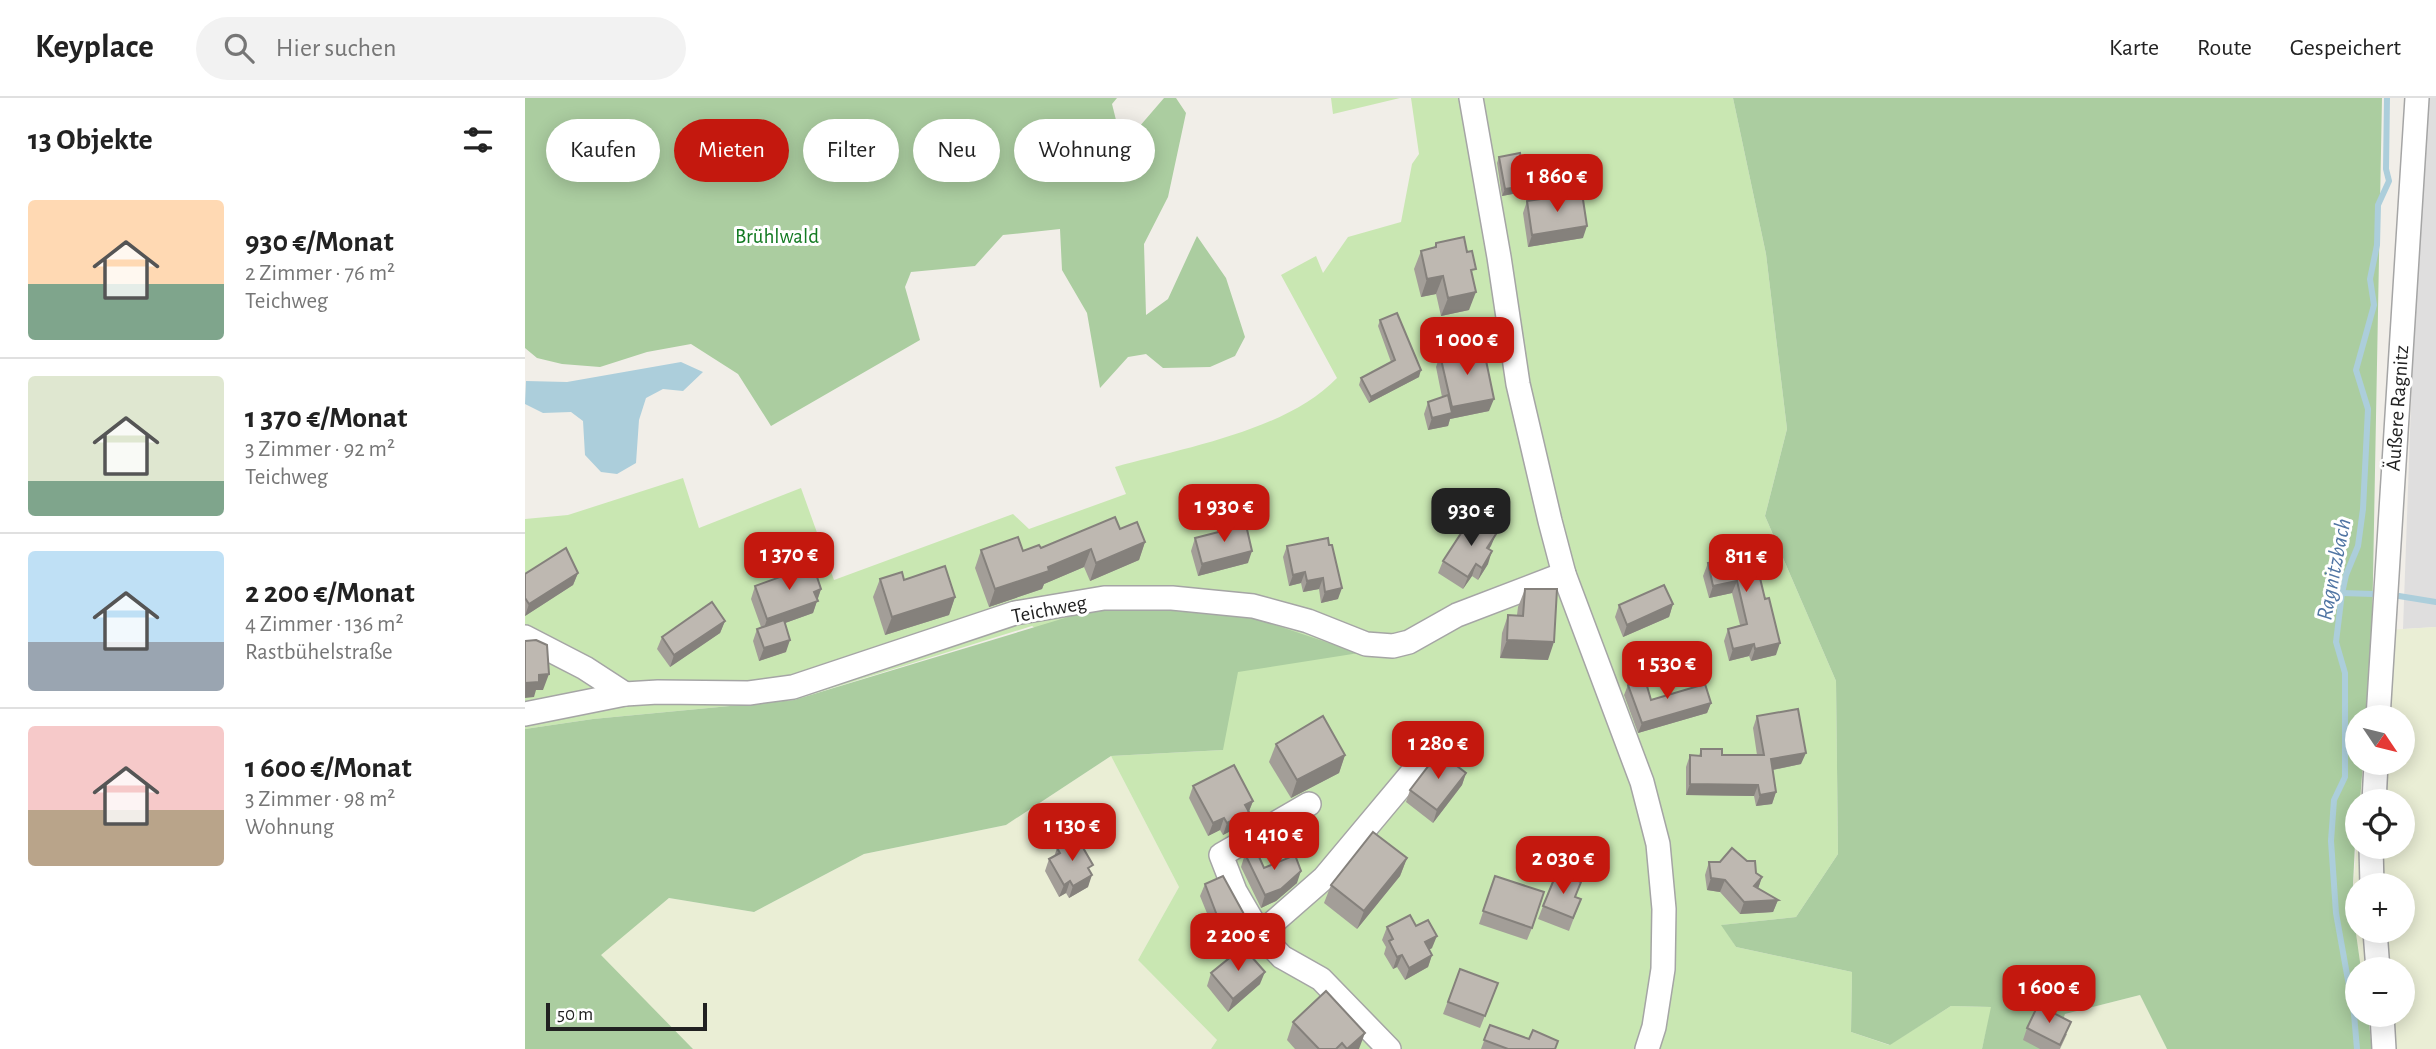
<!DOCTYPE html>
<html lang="de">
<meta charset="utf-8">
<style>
:root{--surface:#fff;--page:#f2f2f2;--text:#222;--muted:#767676;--line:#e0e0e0;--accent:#c4180e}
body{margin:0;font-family:"Alegreya Sans",sans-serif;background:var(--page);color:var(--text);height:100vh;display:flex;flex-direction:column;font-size:26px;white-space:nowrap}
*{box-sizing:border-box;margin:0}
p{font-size:23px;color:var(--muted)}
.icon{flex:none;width:38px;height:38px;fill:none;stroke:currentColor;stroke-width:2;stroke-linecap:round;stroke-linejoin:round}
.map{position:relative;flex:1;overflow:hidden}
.side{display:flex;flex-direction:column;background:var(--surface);width:525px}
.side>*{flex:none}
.hud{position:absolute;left:21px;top:21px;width:665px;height:63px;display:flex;gap:14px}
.needle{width:46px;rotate:125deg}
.controls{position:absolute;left:1820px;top:607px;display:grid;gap:14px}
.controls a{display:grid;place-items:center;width:70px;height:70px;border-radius:50%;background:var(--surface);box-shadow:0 4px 18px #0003;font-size:35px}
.scale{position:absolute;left:21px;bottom:18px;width:161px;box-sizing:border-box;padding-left:7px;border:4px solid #212121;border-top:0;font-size:19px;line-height:24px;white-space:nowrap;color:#212121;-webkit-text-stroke:5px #fff;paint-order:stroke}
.price{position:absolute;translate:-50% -60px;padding:0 16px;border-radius:14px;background:var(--accent);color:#fff;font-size:23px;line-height:46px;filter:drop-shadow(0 2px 4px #0008)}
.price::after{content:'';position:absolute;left:50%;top:42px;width:21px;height:16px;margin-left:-10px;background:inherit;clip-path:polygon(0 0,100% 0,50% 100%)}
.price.active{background:#222;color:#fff}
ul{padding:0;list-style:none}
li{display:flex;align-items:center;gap:21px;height:175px;padding:0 28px}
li+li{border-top:2px solid var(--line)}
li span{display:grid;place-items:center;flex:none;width:196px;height:140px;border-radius:7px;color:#555}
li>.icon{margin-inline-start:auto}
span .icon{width:84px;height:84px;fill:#fffc;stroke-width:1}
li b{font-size:30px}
h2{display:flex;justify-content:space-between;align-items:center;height:84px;padding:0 28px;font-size:30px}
.chip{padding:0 24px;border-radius:32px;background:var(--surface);box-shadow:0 4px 18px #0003;font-size:24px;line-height:63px}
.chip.active{background:var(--accent);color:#fff}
header{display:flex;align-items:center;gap:42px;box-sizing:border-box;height:98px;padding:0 35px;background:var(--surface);border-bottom:2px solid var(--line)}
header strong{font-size:33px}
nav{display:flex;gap:38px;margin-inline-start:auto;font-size:24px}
.search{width:490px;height:63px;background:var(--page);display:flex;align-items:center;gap:18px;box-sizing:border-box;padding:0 24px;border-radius:38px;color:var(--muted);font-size:26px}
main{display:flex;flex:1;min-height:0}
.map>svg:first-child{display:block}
</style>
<header>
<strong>Keyplace</strong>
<div class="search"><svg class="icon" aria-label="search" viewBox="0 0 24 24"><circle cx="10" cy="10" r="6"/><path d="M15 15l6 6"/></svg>Hier suchen</div>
<nav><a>Karte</a><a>Route</a><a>Gespeichert</a></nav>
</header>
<main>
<section class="side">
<h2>13 Objekte<svg class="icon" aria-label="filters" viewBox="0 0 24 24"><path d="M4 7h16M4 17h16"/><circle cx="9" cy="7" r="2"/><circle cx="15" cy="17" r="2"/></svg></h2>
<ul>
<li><span style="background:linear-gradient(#ffd9b3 60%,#7fa58c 0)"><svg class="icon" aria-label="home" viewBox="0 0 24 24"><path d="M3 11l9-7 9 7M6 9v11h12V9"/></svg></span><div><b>930 €/Monat</b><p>2 Zimmer · 76 m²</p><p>Teichweg</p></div></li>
<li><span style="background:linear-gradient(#dfe7d0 75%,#7fa58c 0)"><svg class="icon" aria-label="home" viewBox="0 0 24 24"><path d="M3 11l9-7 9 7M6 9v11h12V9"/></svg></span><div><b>1 370 €/Monat</b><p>3 Zimmer · 92 m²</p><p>Teichweg</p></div></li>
<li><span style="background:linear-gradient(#bfe0f5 65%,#9aa5b1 0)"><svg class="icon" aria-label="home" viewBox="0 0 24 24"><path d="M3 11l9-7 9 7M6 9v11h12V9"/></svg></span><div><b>2 200 €/Monat</b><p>4 Zimmer · 136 m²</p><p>Rastbühelstraße</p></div></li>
<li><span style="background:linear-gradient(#f6c9c9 60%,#b9a48a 0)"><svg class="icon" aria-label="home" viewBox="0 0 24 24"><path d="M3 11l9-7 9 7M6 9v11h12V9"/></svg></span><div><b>1 600 €/Monat</b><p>3 Zimmer · 98 m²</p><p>Wohnung</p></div></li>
</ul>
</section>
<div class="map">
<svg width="1911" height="951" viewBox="0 0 1911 951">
<rect width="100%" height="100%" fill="#f1eee8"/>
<path fill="#dfdede" d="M1903,0h8v529l-33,2 14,-393z"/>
<g fill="#eaeed5" fill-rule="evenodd">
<path d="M1911,529v422h-64l-4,-34h35v-45l-42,-1 -9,-64 5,-66v8h46v-45l-43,-1 3,-38h40v-45l-37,-1 6,-86zM1832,788h46v45h-46z"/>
<path d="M586,658l68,131 -41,73 79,80 -6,9h-518l-93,-94 69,-57 85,14 110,-58 142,-29z"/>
<path d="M1615,897l27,54h-114l12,-35z"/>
</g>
<g fill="#c9e7b2">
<path d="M806,0h69l-67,16z"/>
<path d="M886,0h322l33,156 21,175 -22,87 71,165 2,173 -42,63 -74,8 14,22 116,25 -1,60 38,13 62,-39 41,1 -10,42h-771l6,-9 -79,-80 41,-73 -68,-131 112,-6 -191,-124 -238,74 -201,19 -68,10v-210l43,-4 115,-37 16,50 102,-40 33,92 179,-66 16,15 97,-35 -11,-27c68,-19 171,-36 222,-89l-56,-103 35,-19 7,17 25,-36 53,-15 11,-58 7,-10z"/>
</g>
<g fill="#abcda0">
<path d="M0,0h592l-5,6 6,24 21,-1 25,-29h12l10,15 -18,84 -24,47 2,71 22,-16 29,-63 29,42 19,59 -10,19 -25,11 -47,1 -17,-14 -18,3 -28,31 -13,-75 -25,-43 -2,-41 -57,6 -28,31 -64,6 -6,15 15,53 -149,86 -33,-52 -47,-30 -44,8 -47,15 -38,-3 -25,-6 -12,-10z"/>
<path d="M1208,0h649l-10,533 -6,86 -9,1v45h6l-3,38 -3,1 -5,103 9,64 -4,1v45h11l4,34h-205l-27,-54 -75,19 -12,35h-71l9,-42 -40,-1 -61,39 -39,-13 1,-60 -116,-25 -15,-22 75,-8 42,-63 -2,-173 -71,-165 22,-87 -21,-175z"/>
<path d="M576,509l144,8 114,38 -121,19 -15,78 -112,6 -105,69 -142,29 -110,58 -85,-14 -68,57 92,94h-168v-320l68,-10 201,-19z"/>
</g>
<path fill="#accedb" d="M156,264l22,10 -20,19 -20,-2 -17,9 -7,22 -3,43 -19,11 -16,-2 -16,-17 -2,-34 -12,-9 -28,1 -18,-9 1,-23 41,1z"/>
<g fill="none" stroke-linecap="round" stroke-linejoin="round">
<g stroke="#accedb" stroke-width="6">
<path d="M1817,495l31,1"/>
<path d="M1874,498l37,6"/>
<path d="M1832,951l-3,-35 -18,-101 -5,-72 3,-41 11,-23v-104l-9,-31 6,-49 4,-18 12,-29 5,-37 5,-100 -12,-39 18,-65 -4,-26 7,-34 1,-40 11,-24 -3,-12 1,-71"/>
</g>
<defs>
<g id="minor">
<path d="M946,0l28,159 19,127 32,137 14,53 78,208 16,62 6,65 -1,60 -9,58 -7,22"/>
<path d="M0,539l60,31 40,26"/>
<path d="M0,616l100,-20 33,-2 91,1 44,-6 222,-74 89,-15h68l81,8 55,15 58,23 27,2 16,-4 48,-27 107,-41"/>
<path d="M1853,620l39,-620"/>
<path d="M1849,704l2,-39"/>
<path d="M1846,749l1,39"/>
<path d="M1850,833l3,39"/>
<path d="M735,836l-25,-43 -14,-36 88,-51"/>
<path d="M1857,917l2,34"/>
<path d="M864,951l-68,-70 -39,-22 -22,-23 64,-56 92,-110"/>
</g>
</defs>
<use href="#minor" stroke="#a5a5a5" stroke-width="26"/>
<use href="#minor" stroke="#fff" stroke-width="23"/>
</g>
<g fill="#a39e98">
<path d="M974,59l24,35 -21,4 -5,-33z"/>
<path d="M1002,103l56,37 -55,9 -5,-34z"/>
<path d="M911,145l37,35 -4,32 -28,6 -5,-22 -15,3 -7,-28 7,-18 13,-3z"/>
<path d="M855,222l39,57 -50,26 -10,-18 2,-7 30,-16 -13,-36z"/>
<path d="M915,257l49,56 -39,8 -2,7 -20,4 -4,-16 4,-12 14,-5 -6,-30z"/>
<path d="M595,431l25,13 -6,18 -49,21 -6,-14 -40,17 -2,5 -53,18 -14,-39 6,-18 42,1 18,-3z"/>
<path d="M971,436l-7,15 -1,15 -10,16 -6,-4 -9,13 -25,-16 5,-12z"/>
<path d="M670,440l53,25 -50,13 -7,-25z"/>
<path d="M803,440l10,61 -17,4 -2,-14 -16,3 -2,-9 -12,3 -6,-29 4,-11z"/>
<path d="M1196,444l55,113 -25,6 -2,-5 -20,5 -5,-20 4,-12 12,-4 -8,-32 -23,5 -6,-22 5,-13 10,-2 -1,-7z"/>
<path d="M53,475l-5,12 -48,31v-42z"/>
<path d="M355,481l24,1 51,17 -6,18 -64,20 -12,-38z"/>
<path d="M230,488l66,3 -8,24 -28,10 1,29 -27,9 -6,-20 4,-12 4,-2 -10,-28z"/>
<path d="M1000,491l23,71 -48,-2 2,-25 6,-18h9l1,-8z"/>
<path d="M1148,506l-4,13 -46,20 -8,-20 4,-12z"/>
<path d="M200,523l-5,12 -50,34 -13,-18 5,-12z"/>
<path d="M1103,587l23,15 60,3 -4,10 -69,20 -14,-38z"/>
<path d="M1232,618l44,48 -28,6 3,22 -4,12 -16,2 -2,-10 -68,-1v-28l4,-12 9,1 2,-7 21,6h35l-4,-27z"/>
<path d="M751,646l69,11 -6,18 -48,25 -22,-36z"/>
<path d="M941,675l-4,12 -29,38 -27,-21 4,-12z"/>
<path d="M668,688l60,15 -9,23 -21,11 -3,-5 -12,6 -19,-38z"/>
<path d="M532,750l33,24 -2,15 -19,11 -3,-5 -7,4 -14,-26 4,-12 5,-2z"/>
<path d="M720,756l19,14 33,15 -21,18 -15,7 -20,-41z"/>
<path d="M882,760l-7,18 -43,53 -33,-26 7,-18z"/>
<path d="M1184,764l47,11 6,4 -4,11 20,12 -5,12 -33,2 -20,-22 -13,-2 -2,-15z"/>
<path d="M970,778l37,52 -5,12 -48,-16z"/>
<path d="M680,786l40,32 -5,13 -23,9 -17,-42z"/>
<path d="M1050,799l6,2 -12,32 -31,-12 5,-13z"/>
<path d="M891,828l16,22 -3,2 3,5 -4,12 -23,13 -8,-13 -4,2 -9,-15 2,-7 -4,-7 5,-13z"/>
<path d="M935,871l38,14 -18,45 -37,-14z"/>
<path d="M686,875l49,11 -32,28 -21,-26z"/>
<path d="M768,924l66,27h-64l-8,-9z"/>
<path d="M965,927l39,14 26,10h-74z"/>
<path d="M1502,930l40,6 -7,15h-20l-17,-9z"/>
</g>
<g fill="#85817c">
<path d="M1000,88l-2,6 -21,4 3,-7z"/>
<path d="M1062,128l-4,12 -55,9 4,-12z"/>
<path d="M918,178l-7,18 -15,3 6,-18z"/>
<path d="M951,194l-7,18 -28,6 7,-18z"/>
<path d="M896,272l-2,7 -50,26 2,-6z"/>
<path d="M969,301l-5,12 -39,8 -2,7 -20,4 4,-12 17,-4 3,-7z"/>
<path d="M971,436l-5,12 -9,14 5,-12z"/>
<path d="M620,444l-6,18 -49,21 6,-18z"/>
<path d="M566,451l-7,18 -40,17 -2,5 -53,18 6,-18z"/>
<path d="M727,453l-4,12 -50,13 4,-12z"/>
<path d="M967,453l-4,13 -10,16 4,-12z"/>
<path d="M951,466l-4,12 -9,13 5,-12z"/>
<path d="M780,474l-4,11 -12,3 4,-11z"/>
<path d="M53,475l-5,12 -48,31 4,-12z"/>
<path d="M798,480l-4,11 -16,3 4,-11z"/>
<path d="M1212,483l-5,12 -23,5 4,-12z"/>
<path d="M817,490l-4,11 -17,4 4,-11z"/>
<path d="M296,491l-8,24 -50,18 4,-12 47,-27z"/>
<path d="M430,499l-6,18 -64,20 7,-18z"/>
<path d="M1148,506l-4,13 -46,20 4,-12z"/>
<path d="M200,523l-5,12 -50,34 4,-12z"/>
<path d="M265,542l-4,12 -27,9 5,-13z"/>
<path d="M982,542l47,2 -6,18 -48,-2z"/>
<path d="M1255,545l-4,12 -25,6 4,-12z"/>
<path d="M1229,546l-5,12 -20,5 4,-12z"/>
<path d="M24,576l-6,16h-7l-2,7 -9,1v-15l14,-8z"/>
<path d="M1186,605l-4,10 -69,20 4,-10z"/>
<path d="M1281,655l-5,11 -34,7 4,-12z"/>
<path d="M820,657l-6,18 -48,25 6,-18z"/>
<path d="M941,675l-4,12 -29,38 4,-13z"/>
<path d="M1165,686l68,1 -4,11 -68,-1z"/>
<path d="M1251,694l-4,12 -16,2 4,-11z"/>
<path d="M728,703l-9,23 -21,11 4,-12 18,-18z"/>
<path d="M699,720l-4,12 -12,6 5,-13z"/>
<path d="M882,760l-7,18 -43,53 7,-18z"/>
<path d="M776,773l-4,12 -21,18 -15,7 4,-13z"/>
<path d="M567,777l-4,12 -19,11 4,-12z"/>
<path d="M1237,779l-4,12 -4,-3z"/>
<path d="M1186,780l14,2 -5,12 -13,-2z"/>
<path d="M545,783l-4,12 -7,4 5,-12z"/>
<path d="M1253,802l-5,12 -33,2 4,-12z"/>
<path d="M720,818l-5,13 -23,9 4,-12z"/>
<path d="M912,838l-5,12 -11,6 4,-12z"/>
<path d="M877,857l-5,12 -4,2 4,-12z"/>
<path d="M907,857l-4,12 -23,13 4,-12z"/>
<path d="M740,874l-5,12 -32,28 5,-13z"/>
<path d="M840,935l-6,16h-12z"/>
</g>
<g fill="#beb8b1" stroke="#85817c" stroke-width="2">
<path d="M995,55l5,33 -20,3 -6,-32z"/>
<path d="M1057,95l5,33 -55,9 -5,-34z"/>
<path d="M939,139l3,15 5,-1 4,18 -5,1 5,22 -28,6 -5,-22 -16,3 -6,-28 15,-4v-4z"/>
<path d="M872,215l24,57 -50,27 -10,-19 34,-18 -15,-40z"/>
<path d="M958,248l11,53 -42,8 -12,-52z"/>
<path d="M923,297l4,18 -20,5 -4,-16z"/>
<path d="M590,419l5,12 17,-7 8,20 -49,21 -5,-14 -43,18 1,4 -54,18 -14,-39 37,-13 5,14 16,-6 2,3z"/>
<path d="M946,420l25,16 -9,14 5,3 -10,17 -6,-4 -8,13 -25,-16z"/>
<path d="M721,427l6,26 -50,13 -7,-26z"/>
<path d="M1225,438l15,63 4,-1 11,45 -25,6 -1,-5 -21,5 -5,-20 19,-5 -10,-43 -24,5 -5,-23 17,-4 -4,-17z"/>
<path d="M803,440l1,7h3l10,43 -17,4 -2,-14 -16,3 -2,-9 -12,3 -6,-29z"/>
<path d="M41,450l12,25 -49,31 -4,-6v-24z"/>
<path d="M288,467l8,24 -7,3 4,9 -51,18 -12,-33z"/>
<path d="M420,468l10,31 -63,20 -12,-38 22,-7 2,8z"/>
<path d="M1139,487l9,19 -46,21 -8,-20z"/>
<path d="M1000,491h32l-3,53 -47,-2 1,-25 15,1z"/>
<path d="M187,504l13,19 -51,34 -12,-18z"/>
<path d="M259,522l6,20 -26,8 -7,-19z"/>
<path d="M11,542l11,5 2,29 -10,1v7l-14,1v-42z"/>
<path d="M1120,581l6,21 54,-16 6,19 -69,20 -14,-38z"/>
<path d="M1273,611l8,44 -35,6 5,33 -16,3 -2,-10 -68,-1v-29l11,1v-7h21v6h42l-7,-39z"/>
<path d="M798,618l22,39 -48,25 -21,-36z"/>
<path d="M914,654l27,21 -29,37 -27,-20z"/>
<path d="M709,667l19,36 -8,4 4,7 -22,11 -3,-5 -11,5 -20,-37z"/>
<path d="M848,734l34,26 -43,53 -33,-26z"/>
<path d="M549,740l5,9 3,-1 11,19 -5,3 4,7 -19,11 -3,-5 -6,4 -15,-26 11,-6 -3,-5z"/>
<path d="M1207,750l15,13h8l1,12 6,4 -8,9 24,14 -34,2 -19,-22 -14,-2 -2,-16h11z"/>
<path d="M731,752l8,18 31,-13 6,16 -20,18 -16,6 -20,-41z"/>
<path d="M1032,774l24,10 -6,15 6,2 -8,19 -30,-12z"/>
<path d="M698,778l22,40 -24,10 -16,-42z"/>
<path d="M970,778l49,16 -12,36 -49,-17z"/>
<path d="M885,817l6,11 12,-6 9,16 -12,6 7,13 -23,13 -7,-13 -5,2 -8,-16 4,-2 -6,-12z"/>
<path d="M718,849l22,25 -32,27 -22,-26z"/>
<path d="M935,871l38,14 -13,33 -37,-14z"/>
<path d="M801,893l39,42 -18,16 -5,-6 -6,6h-17l-26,-27z"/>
<path d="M1513,907l33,17 -11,23 -33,-17z"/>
<path d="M965,927l39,14 4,-9 25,11 -3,8h-47l-24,-9z"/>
</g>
<g text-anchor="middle" stroke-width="6" stroke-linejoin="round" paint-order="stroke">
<g font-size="21" fill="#137a22" stroke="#fff">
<text x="252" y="145">Brühlwald</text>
</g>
<g font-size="21" fill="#212121" stroke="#fff">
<text transform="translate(1872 310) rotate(-86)" y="7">Äußere Ragnitz</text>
<text transform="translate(524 511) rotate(-11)" y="7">Teichweg</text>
</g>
<g font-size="23" font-style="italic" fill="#5075a3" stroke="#fff">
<text transform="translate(1808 471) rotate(-79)" y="8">Ragnitzbach</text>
</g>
</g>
</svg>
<div class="controls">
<a><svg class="needle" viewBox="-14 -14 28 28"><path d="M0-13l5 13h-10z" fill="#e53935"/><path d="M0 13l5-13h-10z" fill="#767676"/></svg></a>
<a><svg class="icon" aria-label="locate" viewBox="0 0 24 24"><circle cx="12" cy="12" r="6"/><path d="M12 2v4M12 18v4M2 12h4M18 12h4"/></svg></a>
<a>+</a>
<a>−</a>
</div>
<div class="scale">50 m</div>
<b class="price" style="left:1032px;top:116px">1 860 €</b>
<b class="price" style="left:942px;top:279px">1 000 €</b>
<b class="price" style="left:699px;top:446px">1 930 €</b>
<b class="price active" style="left:946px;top:450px">930 €</b>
<b class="price" style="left:264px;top:494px">1 370 €</b>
<b class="price" style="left:1221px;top:496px">811 €</b>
<b class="price" style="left:1142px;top:603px">1 530 €</b>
<b class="price" style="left:913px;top:683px">1 280 €</b>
<b class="price" style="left:547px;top:765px">1 130 €</b>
<b class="price" style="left:749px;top:774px">1 410 €</b>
<b class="price" style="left:1038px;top:798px">2 030 €</b>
<b class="price" style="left:713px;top:875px">2 200 €</b>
<b class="price" style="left:1524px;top:927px">1 600 €</b>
<div class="hud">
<a class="chip">Kaufen</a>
<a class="chip active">Mieten</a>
<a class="chip">Filter</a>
<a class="chip">Neu</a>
<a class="chip">Wohnung</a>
</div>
</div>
</main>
